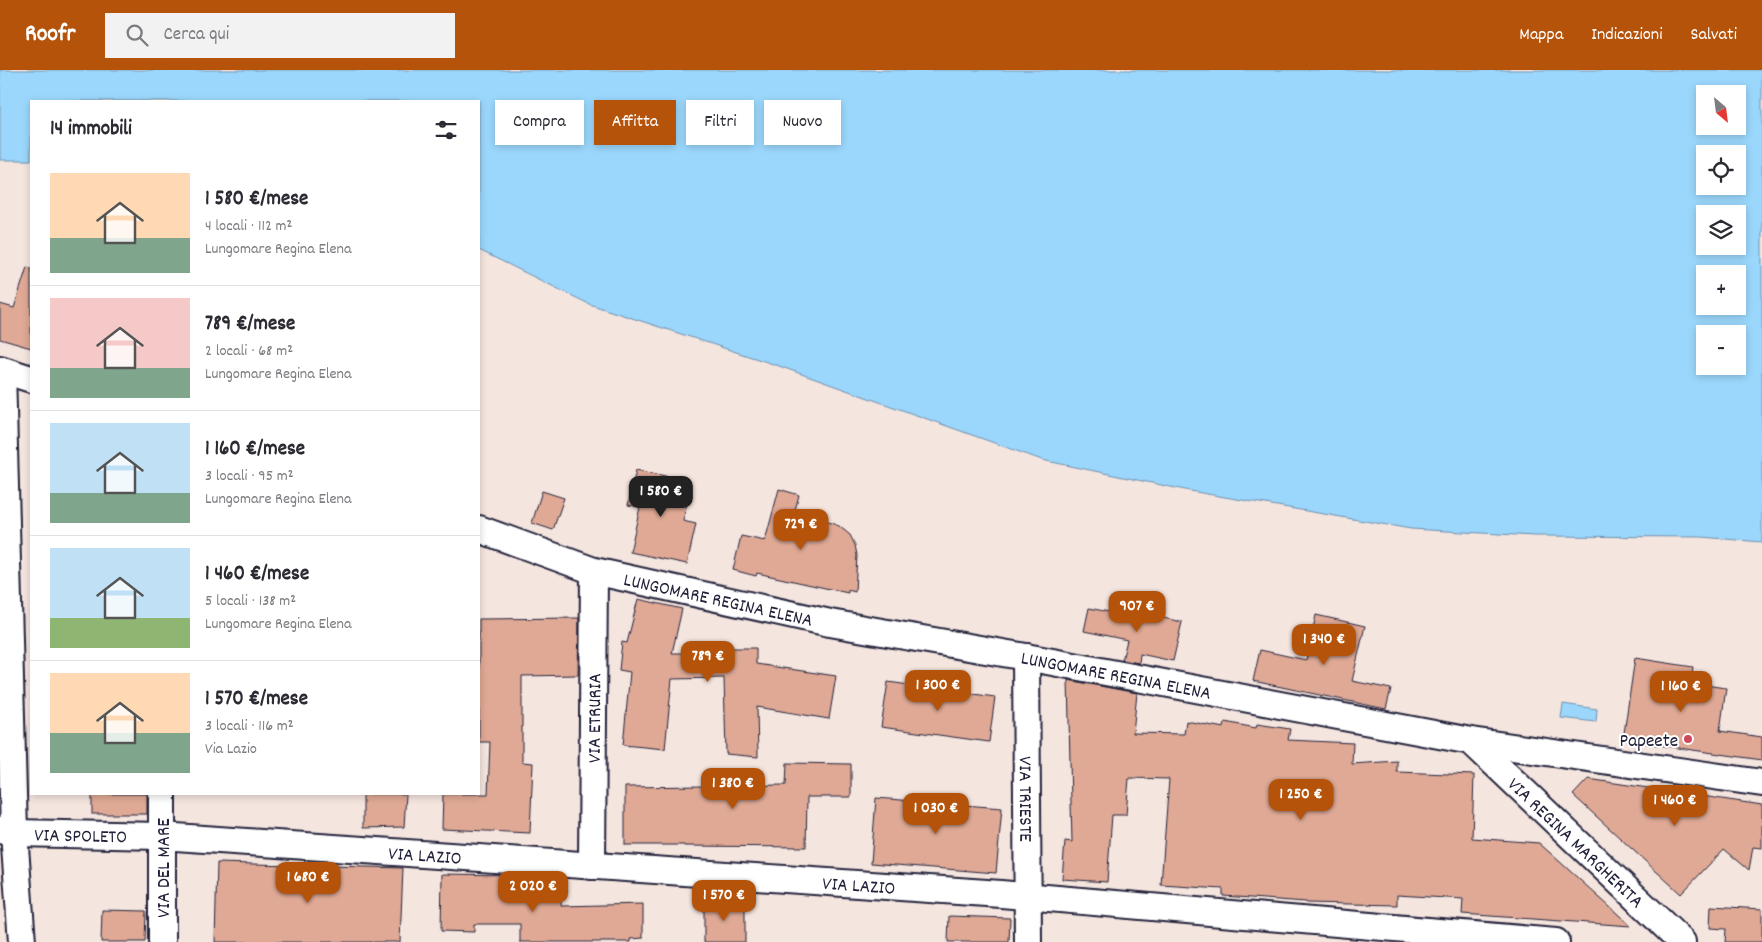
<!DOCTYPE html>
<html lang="it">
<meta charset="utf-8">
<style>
:root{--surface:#fff;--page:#f2f2f3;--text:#2b2b33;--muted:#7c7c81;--line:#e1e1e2;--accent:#b45309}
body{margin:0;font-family:Dekko,sans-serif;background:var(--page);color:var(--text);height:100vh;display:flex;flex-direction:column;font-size:19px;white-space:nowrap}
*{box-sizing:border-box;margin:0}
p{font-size:16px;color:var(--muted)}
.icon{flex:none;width:28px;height:28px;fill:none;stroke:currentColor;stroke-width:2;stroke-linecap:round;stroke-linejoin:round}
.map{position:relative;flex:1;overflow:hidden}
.side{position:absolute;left:30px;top:30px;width:450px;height:695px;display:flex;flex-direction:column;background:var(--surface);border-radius:0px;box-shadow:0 2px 8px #0003}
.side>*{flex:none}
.banner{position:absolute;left:495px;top:30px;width:475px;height:45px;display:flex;gap:10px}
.needle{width:32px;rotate:152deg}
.fabs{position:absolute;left:1696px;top:15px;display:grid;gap:10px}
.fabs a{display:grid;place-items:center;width:50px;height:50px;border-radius:0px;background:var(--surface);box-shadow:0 2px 8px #0003;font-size:25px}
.price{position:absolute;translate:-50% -42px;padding:0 11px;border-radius:10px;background:var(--accent);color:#fff;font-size:16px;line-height:32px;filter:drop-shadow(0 1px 2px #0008)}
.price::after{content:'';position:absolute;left:50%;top:30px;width:15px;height:11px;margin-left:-8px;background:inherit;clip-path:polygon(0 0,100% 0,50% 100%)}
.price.current{background:#222;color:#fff}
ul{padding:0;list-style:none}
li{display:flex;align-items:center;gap:15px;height:125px;padding:0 20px}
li+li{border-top:1px solid var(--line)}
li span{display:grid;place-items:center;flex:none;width:140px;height:100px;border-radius:0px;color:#555}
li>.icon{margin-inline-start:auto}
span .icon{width:60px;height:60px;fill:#fffc;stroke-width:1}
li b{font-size:21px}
h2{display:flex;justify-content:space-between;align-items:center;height:60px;padding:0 20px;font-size:21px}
.tag{padding:0 18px;border-radius:0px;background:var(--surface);box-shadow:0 2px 8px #0003;font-size:18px;line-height:45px}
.tag.current{background:var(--accent);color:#fff}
header{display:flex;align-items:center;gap:30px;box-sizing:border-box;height:70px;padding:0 25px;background:var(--accent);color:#fff}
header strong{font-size:24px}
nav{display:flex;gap:28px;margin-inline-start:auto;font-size:18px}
.search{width:350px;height:45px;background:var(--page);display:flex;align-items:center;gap:12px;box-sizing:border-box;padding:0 18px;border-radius:0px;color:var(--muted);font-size:19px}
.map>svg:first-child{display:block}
</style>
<header>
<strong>Roofr</strong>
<div class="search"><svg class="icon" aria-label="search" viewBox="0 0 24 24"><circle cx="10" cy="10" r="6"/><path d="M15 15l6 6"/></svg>Cerca qui</div>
<nav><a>Mappa</a><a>Indicazioni</a><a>Salvati</a></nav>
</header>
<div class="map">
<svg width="1762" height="872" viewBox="0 0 1762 872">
<rect width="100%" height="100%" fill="#f5e5df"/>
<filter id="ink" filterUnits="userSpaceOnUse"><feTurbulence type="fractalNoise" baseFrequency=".02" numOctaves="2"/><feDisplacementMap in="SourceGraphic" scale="10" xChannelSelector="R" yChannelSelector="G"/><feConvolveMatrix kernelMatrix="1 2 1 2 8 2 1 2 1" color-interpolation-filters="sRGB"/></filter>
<g filter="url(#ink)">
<g fill="#9bd7fc" stroke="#6b8faf" fill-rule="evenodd">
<path d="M0,0h1762v472l-61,-5 -167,-1 -123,-7 -221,-38 -148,-31 -263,-94 -190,-62 -110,-54v-149h-448v59h-31zM1705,24h33v32h-33zM1705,84h33v32h-33zM1705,144h33v32h-33zM1705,204h33v32h-33zM1705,264h33v32h-33z"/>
<path d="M1563,634l34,5 -1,13 -35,-4z"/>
</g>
<g fill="#dfa995" stroke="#22223b">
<path d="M27,197l4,1v80l-31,-9v-35l14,4z"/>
<path d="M636,400l44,9 -3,12 12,2 -6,28 13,3 -9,40 -57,-12 10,-45 -12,-2z"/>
<path d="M779,419l20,6 -9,34 38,-7 11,4 11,9 5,10 2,10 -2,37 -7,-2v3l-91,-20 -1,3 -23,-6 8,-34 24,5z"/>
<path d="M542,421l22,7 -11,32 -21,-7z"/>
<path d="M638,529l44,10 -10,44h52v-5h32v16l80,12 -7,43 -72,-12 1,50 -32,-3 -2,-76 -52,1 -7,70 -42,-4 7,-73 -11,-2 3,-28 5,1z"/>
<path d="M1089,538l45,9 1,-5 47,10 -9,39 -33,-7 -1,9 -17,-3 5,-20 -43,-9z"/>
<path d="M1316,545l49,11 -13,55 39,8 -5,20 -133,-28 7,-31 46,10z"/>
<path d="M579,548l-1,57 -56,1v86l11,1 -3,70 -88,-4 1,-35h45l2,-52h-11v-123z"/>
<path d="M1635,588l58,9 -2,16 35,5 -6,43 42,6v23l-139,-20z"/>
<path d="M1068,610l69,13 -4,40 51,1 2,-13 38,7 1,-6 31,6 1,-4 33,5 -2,11 65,3 -1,21 45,-3v11l77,3 -2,63 67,5 92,83 -169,-12 1,-15 -66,-4v10l-91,-2v-1l-83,-6v-7l-62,-4 8,-106 -40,-1 -3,37h-14l-5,67 -45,-3 3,-38 7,1z"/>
<path d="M888,612l107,15 -6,45 -108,-15z"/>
<path d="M787,693l64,1v33h-44l-1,50 -122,-1v-1h-59v-58l161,-2z"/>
<path d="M1588,709l174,26v43l-9,-1 -4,23 -25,-21 -43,45 -108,-99z"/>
<rect x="92" y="724" width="55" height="20"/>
<path d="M363,724h43l-2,33 -41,1z"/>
<path d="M876,728l126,10 -6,65 -125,-10z"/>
<path d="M217,793l186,5 -3,74h-185z"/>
<path d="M442,804l67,1 -1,24h53v7l82,-2v34l-12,1v3h-111v-18h-46v8l-33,-1z"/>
<rect x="704" y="833" width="41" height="39"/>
<path d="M1711,836l51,3v33h-37l1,-13 -16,-1z"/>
<path d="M102,840l44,1 -1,31h-44z"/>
<path d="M949,846l61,2 -1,24h-61z"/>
</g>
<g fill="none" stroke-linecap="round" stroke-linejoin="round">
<defs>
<g id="minor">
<path d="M0,299l31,10"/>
<path d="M2,300l12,463 8,109"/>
<path id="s1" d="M479,459l115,42 236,52 196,34 445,84 291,42"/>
<path id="s2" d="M1026,587l2,285"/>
<path id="s3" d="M1471,671l211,201"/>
<path d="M162,724v148"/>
<path id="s4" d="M0,760l14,3 147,3 840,58 555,48"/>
<path id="s5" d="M592,796l2,-295"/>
</g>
</defs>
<use href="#minor" stroke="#22223b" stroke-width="30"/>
<use href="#minor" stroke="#fff" stroke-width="26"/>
</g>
</g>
<circle fill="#d1495b" stroke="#fff" stroke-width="2" cx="1688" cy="669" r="5"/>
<g text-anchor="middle" stroke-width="4" stroke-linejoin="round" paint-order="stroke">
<g font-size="19" fill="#22223b" stroke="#fff">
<text dy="7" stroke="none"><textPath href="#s1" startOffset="250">LUNGOMARE REGINA ELENA</textPath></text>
<text dy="7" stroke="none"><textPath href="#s1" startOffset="655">LUNGOMARE REGINA ELENA</textPath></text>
<text dy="7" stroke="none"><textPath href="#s5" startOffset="148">VIA ETRURIA</textPath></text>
<text dy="7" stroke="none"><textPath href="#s2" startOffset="142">VIA TRIESTE</textPath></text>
<text dy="7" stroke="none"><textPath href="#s4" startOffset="81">VIA SPOLETO</textPath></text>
<text dy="7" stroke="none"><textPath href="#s3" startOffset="146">VIA REGINA MARGHERITA</textPath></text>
<text dy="7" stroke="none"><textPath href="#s4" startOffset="426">VIA LAZIO</textPath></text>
<text transform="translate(162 798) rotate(-90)" y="7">VIA DEL MARE</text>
<text dy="7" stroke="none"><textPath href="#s4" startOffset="861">VIA LAZIO</textPath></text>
</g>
<g font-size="19" fill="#22223b" stroke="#fff" text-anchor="end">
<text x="1678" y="676">Papeete</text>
</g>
</g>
</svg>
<div class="fabs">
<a><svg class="needle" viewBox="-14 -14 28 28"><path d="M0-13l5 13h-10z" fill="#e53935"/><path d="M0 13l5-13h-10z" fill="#7c7c81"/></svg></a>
<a><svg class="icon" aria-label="locate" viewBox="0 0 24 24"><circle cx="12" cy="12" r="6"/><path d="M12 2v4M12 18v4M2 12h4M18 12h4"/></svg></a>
<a><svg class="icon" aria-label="layers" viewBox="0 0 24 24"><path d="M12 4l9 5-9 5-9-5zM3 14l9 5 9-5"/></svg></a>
<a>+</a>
<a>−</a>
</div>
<b class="price current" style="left:661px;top:448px">1 580 €</b>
<b class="price" style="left:801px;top:481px">729 €</b>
<b class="price" style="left:1137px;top:563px">907 €</b>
<b class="price" style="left:1324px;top:596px">1 340 €</b>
<b class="price" style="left:708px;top:613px">789 €</b>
<b class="price" style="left:938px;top:642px">1 300 €</b>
<b class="price" style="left:1681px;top:643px">1 160 €</b>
<b class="price" style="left:733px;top:740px">1 380 €</b>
<b class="price" style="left:1301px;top:751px">1 250 €</b>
<b class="price" style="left:1675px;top:757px">1 460 €</b>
<b class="price" style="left:936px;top:765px">1 030 €</b>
<b class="price" style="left:308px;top:834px">1 680 €</b>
<b class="price" style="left:533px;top:843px">2 020 €</b>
<b class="price" style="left:724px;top:852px">1 570 €</b>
<div class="banner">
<a class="tag">Compra</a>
<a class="tag current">Affitta</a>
<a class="tag">Filtri</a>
<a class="tag">Nuovo</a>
</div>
<section class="side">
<h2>14 immobili<svg class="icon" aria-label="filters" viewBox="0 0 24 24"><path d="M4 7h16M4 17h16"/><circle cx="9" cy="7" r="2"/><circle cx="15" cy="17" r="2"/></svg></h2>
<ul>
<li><span style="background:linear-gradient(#ffd9b3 65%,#7fa58c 0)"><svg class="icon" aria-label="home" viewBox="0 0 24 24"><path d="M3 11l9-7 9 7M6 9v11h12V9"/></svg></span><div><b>1 580 €/mese</b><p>4 locali · 112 m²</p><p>Lungomare Regina Elena</p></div></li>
<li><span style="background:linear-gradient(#f6c9c9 70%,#7fa58c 0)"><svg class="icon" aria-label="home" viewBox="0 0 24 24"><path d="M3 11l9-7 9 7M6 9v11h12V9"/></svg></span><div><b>789 €/mese</b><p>2 locali · 68 m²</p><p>Lungomare Regina Elena</p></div></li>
<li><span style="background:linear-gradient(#bfe0f5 70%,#7fa58c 0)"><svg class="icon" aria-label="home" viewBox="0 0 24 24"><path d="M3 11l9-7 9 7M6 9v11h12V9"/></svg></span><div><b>1 160 €/mese</b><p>3 locali · 95 m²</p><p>Lungomare Regina Elena</p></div></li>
<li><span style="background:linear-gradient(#bfe0f5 70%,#8fb573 0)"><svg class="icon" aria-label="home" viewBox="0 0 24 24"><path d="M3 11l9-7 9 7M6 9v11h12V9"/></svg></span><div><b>1 460 €/mese</b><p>5 locali · 138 m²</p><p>Lungomare Regina Elena</p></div></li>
<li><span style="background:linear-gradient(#ffd9b3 60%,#7fa58c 0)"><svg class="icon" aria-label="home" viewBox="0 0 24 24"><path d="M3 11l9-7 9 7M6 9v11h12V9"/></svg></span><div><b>1 570 €/mese</b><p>3 locali · 116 m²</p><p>Via Lazio</p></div></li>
</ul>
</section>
</div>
